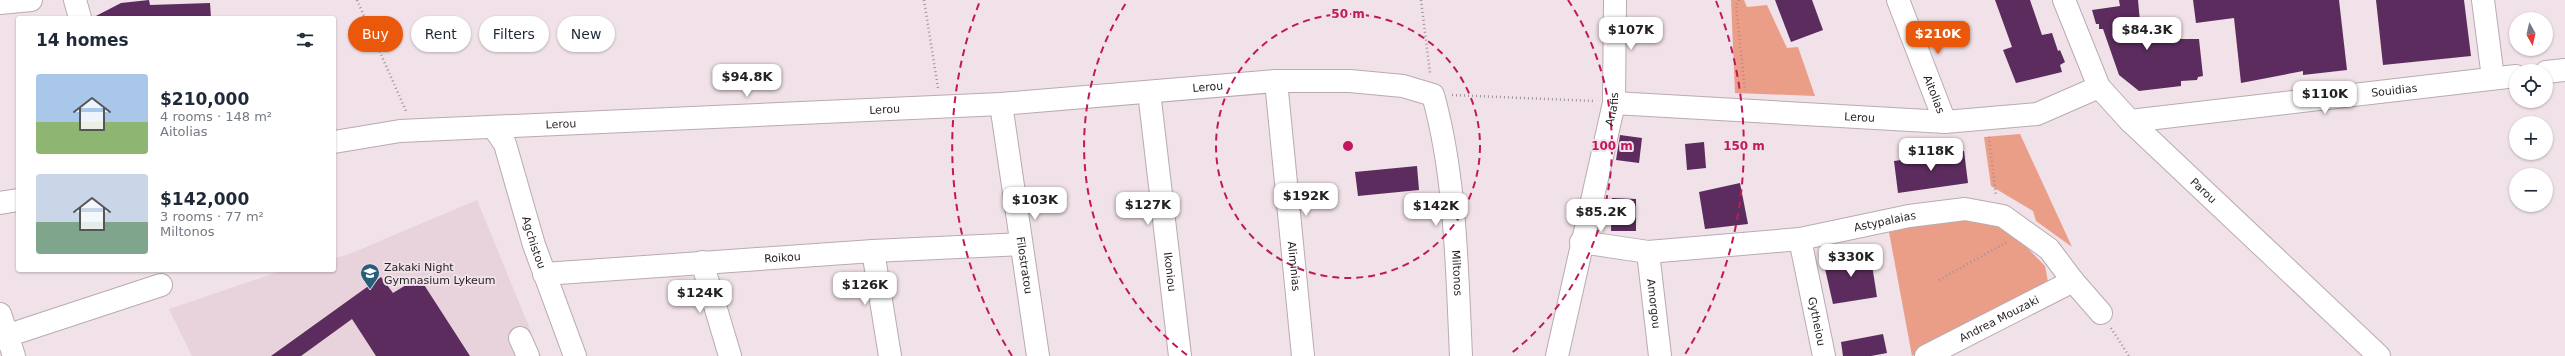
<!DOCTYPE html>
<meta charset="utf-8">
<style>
:root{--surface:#fff;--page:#f2f2f3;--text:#1f2937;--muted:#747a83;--accent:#ea580c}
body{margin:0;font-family:"DejaVu Sans",sans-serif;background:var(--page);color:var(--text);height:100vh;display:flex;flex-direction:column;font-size:15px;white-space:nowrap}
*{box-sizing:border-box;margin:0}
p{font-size:13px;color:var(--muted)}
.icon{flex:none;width:22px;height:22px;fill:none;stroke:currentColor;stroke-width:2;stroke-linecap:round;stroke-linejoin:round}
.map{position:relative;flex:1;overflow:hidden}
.sheet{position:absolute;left:16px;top:16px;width:320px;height:256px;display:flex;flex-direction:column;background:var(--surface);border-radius:4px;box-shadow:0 1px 3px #0004}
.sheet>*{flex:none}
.top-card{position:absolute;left:348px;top:16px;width:380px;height:36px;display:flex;gap:8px}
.needle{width:26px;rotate:172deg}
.controls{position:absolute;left:2509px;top:12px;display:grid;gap:8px}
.controls a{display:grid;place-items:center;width:44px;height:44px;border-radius:50%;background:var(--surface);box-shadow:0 1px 3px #0004;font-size:20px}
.price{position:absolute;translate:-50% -34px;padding:0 9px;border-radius:8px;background:#fff;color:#222;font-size:13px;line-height:26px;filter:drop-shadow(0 1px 2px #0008)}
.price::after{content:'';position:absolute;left:50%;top:24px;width:12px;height:9px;margin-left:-6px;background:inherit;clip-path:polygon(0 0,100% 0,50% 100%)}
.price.selected{background:var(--accent);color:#fff}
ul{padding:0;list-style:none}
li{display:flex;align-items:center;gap:12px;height:100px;padding:0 20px}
li span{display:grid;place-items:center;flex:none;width:112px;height:80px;border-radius:4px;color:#555}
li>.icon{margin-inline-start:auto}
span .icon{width:48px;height:48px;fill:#fffc;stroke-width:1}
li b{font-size:17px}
h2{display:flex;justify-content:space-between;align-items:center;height:48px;padding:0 20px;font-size:17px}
.chip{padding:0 14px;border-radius:18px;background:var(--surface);box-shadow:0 1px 3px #0004;font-size:14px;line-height:36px}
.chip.selected{background:var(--accent);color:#fff}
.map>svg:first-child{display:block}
</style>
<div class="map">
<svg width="2565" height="356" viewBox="0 0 2565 356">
<rect width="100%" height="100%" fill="#f0e2e8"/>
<path fill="#e8d2db" d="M477,200l64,156h-349l-23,-47 115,-39h50v-12l13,-3z"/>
<g fill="#ea9e88">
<path d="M1731,0h13l3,7 20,-2 20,43 11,-1 17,49 -80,-3z"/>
<path d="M2020,134l52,113 -36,-26 -3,-10 -42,-25 -7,-49z"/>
<path d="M1964,216l46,14 35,36 3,16 -136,74 -23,-124z"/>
</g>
<g fill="#5b2c5d">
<path d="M149,0l1,5 60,-2 1,15h-119l29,-15z"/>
<path d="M1775,0h37l11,30 -32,12z"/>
<path d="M1995,0h35l12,35 10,-2 6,18 2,-1 5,12 -5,3 2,7 -46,11 -13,-33 9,-3z"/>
<path d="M2119,0h19l4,43 28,-4h29l4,37 -5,1 -1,3 -16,1v5l-42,5 -20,-16 -16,-46h-4v-5h-3l-4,-14 28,-4z"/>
<path d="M2193,0h146l8,70 -44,5v-4l-62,12 -7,-65 -38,5z"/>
<path d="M2376,0h88l7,56 -88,9z"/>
<path d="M1620,135l22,3 -3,25 -23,-3z"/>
<path d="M1704,142l2,26 -19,2 -2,-26z"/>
<path d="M1964,151l4,32 -70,10 -4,-32z"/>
<path d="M1417,166l2,24 -61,6 -3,-24z"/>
<path d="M1740,183l8,41 -43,5 -6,-37z"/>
<path d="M1612,198l24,1v32h-25z"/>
<path d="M1870,252l7,45 -44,7 -10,-44z"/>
<path d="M381,277l12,16 26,-16 51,79h-94l-24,-37 -51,37h-30z"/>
<path d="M1883,334l4,19 -16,3h-28l-2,-14z"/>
</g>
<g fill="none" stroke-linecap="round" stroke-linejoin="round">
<defs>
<g id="minor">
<path d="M75,0l5,18"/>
<path id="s1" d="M1898,0l47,122"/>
<path id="s2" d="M2064,0l35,87 31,34 249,235"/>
<path d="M2483,0l10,78"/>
<path d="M2546,72l19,-2"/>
<path id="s3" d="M1276,81l27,275"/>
<path id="s4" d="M1149,92l31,264"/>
<path id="s5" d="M1614,103l331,19 92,-8 62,-27"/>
<path id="s6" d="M1001,104l37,252"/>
<path id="s7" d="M2130,121l386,-45"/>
<path id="s8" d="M494,128l11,16 29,101 41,111"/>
<path id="s9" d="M334,142l66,-11 601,-27 275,-23h74l53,5 30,9c23,82 24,176 28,261"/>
<path d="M0,203l18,-3"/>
<path id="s10" d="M1800,239l24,117"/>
<path id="s11" d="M1581,242l67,10 152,-13 109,-23 56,-7 38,7 46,33 24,32 28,32"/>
<path d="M873,251l17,105"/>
<path id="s12" d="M1648,252l12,104"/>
<path d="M702,262l28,94"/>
<path id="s13" d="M544,274l329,-23 148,-7"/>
<path d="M0,314l14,42"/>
<path d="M6,336l155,-51"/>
<path d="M520,338l8,18"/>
<path id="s14" d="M1557,356l57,-253 1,-103"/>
<path id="s15" d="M1926,356l147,-75"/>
</g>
<path id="major" d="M0,3l31,-3"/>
</defs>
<use href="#minor" stroke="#b8abb1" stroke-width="24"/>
<use href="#major" stroke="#b8abb1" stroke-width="24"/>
<g stroke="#9e9398" stroke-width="2.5" stroke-dasharray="1 3" stroke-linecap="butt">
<path d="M357,0l49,111"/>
<path d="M924,0l14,88"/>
<path d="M1421,0l9,73"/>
<path d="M1739,0l-3,5 9,86"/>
<path d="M1452,95l143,6"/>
<path d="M1989,137l7,59"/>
<path d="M1939,280l68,-38"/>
<path d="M2111,328l18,28"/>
</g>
<use href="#minor" stroke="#fff" stroke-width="22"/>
<use href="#major" stroke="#fff" stroke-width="22"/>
</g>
<g fill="none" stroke="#c2185b" stroke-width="2" stroke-dasharray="7 5">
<circle cx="1348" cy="146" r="132"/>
<path d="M1187 355A264 264 0 0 1 1128 0M1568 0A264 264 0 0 1 1509 355"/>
<path d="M1012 356A396 396 0 0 1 980 1M1716 1A396 396 0 0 1 1684 356"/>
</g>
<defs>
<symbol id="school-pin" viewBox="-11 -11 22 30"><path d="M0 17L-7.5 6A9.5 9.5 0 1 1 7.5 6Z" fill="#275f79" stroke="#f0e2e8"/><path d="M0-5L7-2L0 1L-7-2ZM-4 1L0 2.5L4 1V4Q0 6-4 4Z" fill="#fff"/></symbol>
</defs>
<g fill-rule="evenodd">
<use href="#school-pin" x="359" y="262" width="22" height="30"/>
</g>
<g text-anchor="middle" stroke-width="4" stroke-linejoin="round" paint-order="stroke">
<g font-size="11" fill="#241f21" stroke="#f0e2e8">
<text dy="4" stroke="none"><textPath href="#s9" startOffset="876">Lerou</textPath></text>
<text dy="4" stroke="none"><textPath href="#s7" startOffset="266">Souidias</textPath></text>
<text dy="4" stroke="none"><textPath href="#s1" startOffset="101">Aitolias</textPath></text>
<text dy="4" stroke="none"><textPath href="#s9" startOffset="552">Lerou</textPath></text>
<text dy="4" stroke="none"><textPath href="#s14" startOffset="253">Anafis</textPath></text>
<text dy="4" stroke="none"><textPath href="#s5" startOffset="246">Lerou</textPath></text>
<text dy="4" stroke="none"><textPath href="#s9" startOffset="228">Lerou</textPath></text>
<text dy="4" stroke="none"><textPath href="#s2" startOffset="241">Parou</textPath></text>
<text dy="4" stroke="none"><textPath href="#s11" startOffset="307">Astypalaias</textPath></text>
<text dy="4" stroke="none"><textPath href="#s8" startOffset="122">Agchistou</textPath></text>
<text dy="4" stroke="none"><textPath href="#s13" startOffset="239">Roikou</textPath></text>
<text dy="4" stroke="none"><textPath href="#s6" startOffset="163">Filostratou</textPath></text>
<text dy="4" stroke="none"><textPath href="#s3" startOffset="186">Aliminias</textPath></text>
<text dy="4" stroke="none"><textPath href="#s4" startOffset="181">Ikoniou</textPath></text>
<text dy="4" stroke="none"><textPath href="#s9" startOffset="1283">Miltonos</textPath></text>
<text dy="4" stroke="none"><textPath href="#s12" startOffset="52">Amorgou</textPath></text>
<text dy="4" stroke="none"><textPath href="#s15" startOffset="82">Andrea Mouzaki</textPath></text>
<text dy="4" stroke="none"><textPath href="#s10" startOffset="84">Gytheiou</textPath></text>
</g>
<g font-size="11" fill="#241f21" stroke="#f0e2e8" text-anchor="start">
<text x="384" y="271">Zakaki Night<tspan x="384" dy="13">Gymnasium Lykeum</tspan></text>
</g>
</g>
<circle cx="1348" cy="146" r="6" fill="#c2185b" stroke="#f0e2e8" stroke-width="2"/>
<g font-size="12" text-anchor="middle" font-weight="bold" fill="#c2185b" stroke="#f0e2e8" stroke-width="4" stroke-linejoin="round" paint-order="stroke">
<text x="1348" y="18">50 m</text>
<text x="1612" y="150">100 m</text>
<text x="1744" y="150">150 m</text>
</g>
</svg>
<div class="controls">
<a><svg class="needle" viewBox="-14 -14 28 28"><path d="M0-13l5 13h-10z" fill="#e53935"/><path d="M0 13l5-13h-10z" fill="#747a83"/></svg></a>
<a><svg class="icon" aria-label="locate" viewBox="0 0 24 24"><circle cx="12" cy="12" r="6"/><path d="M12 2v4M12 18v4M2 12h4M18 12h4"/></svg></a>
<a>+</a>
<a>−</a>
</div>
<b class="price" style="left:1631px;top:51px">$107K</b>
<b class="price" style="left:2147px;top:51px">$84.3K</b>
<b class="price selected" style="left:1938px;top:55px">$210K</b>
<b class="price" style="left:747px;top:98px">$94.8K</b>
<b class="price" style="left:2325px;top:115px">$110K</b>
<b class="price" style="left:1931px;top:172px">$118K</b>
<b class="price" style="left:1306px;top:217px">$192K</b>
<b class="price" style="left:1035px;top:221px">$103K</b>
<b class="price" style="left:1148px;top:226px">$127K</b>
<b class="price" style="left:1436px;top:227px">$142K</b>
<b class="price" style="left:1601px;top:233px">$85.2K</b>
<b class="price" style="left:1851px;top:278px">$330K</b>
<b class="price" style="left:865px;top:306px">$126K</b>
<b class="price" style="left:700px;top:314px">$124K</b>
<div class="top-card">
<a class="chip selected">Buy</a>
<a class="chip">Rent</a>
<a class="chip">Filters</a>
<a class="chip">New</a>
</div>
<section class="sheet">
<h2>14 homes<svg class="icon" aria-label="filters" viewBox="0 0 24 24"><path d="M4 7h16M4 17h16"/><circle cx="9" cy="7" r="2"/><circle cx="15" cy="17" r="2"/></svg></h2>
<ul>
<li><span style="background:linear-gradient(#a9c7e8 60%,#8fb573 0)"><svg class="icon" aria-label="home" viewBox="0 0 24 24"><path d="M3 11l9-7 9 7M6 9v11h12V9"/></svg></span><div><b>$210,000</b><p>4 rooms · 148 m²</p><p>Aitolias</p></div></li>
<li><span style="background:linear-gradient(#c9d6e8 60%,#7fa58c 0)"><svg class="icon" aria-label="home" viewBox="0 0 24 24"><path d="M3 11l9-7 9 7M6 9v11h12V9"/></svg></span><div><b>$142,000</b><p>3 rooms · 77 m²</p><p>Miltonos</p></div></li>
</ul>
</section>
</div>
